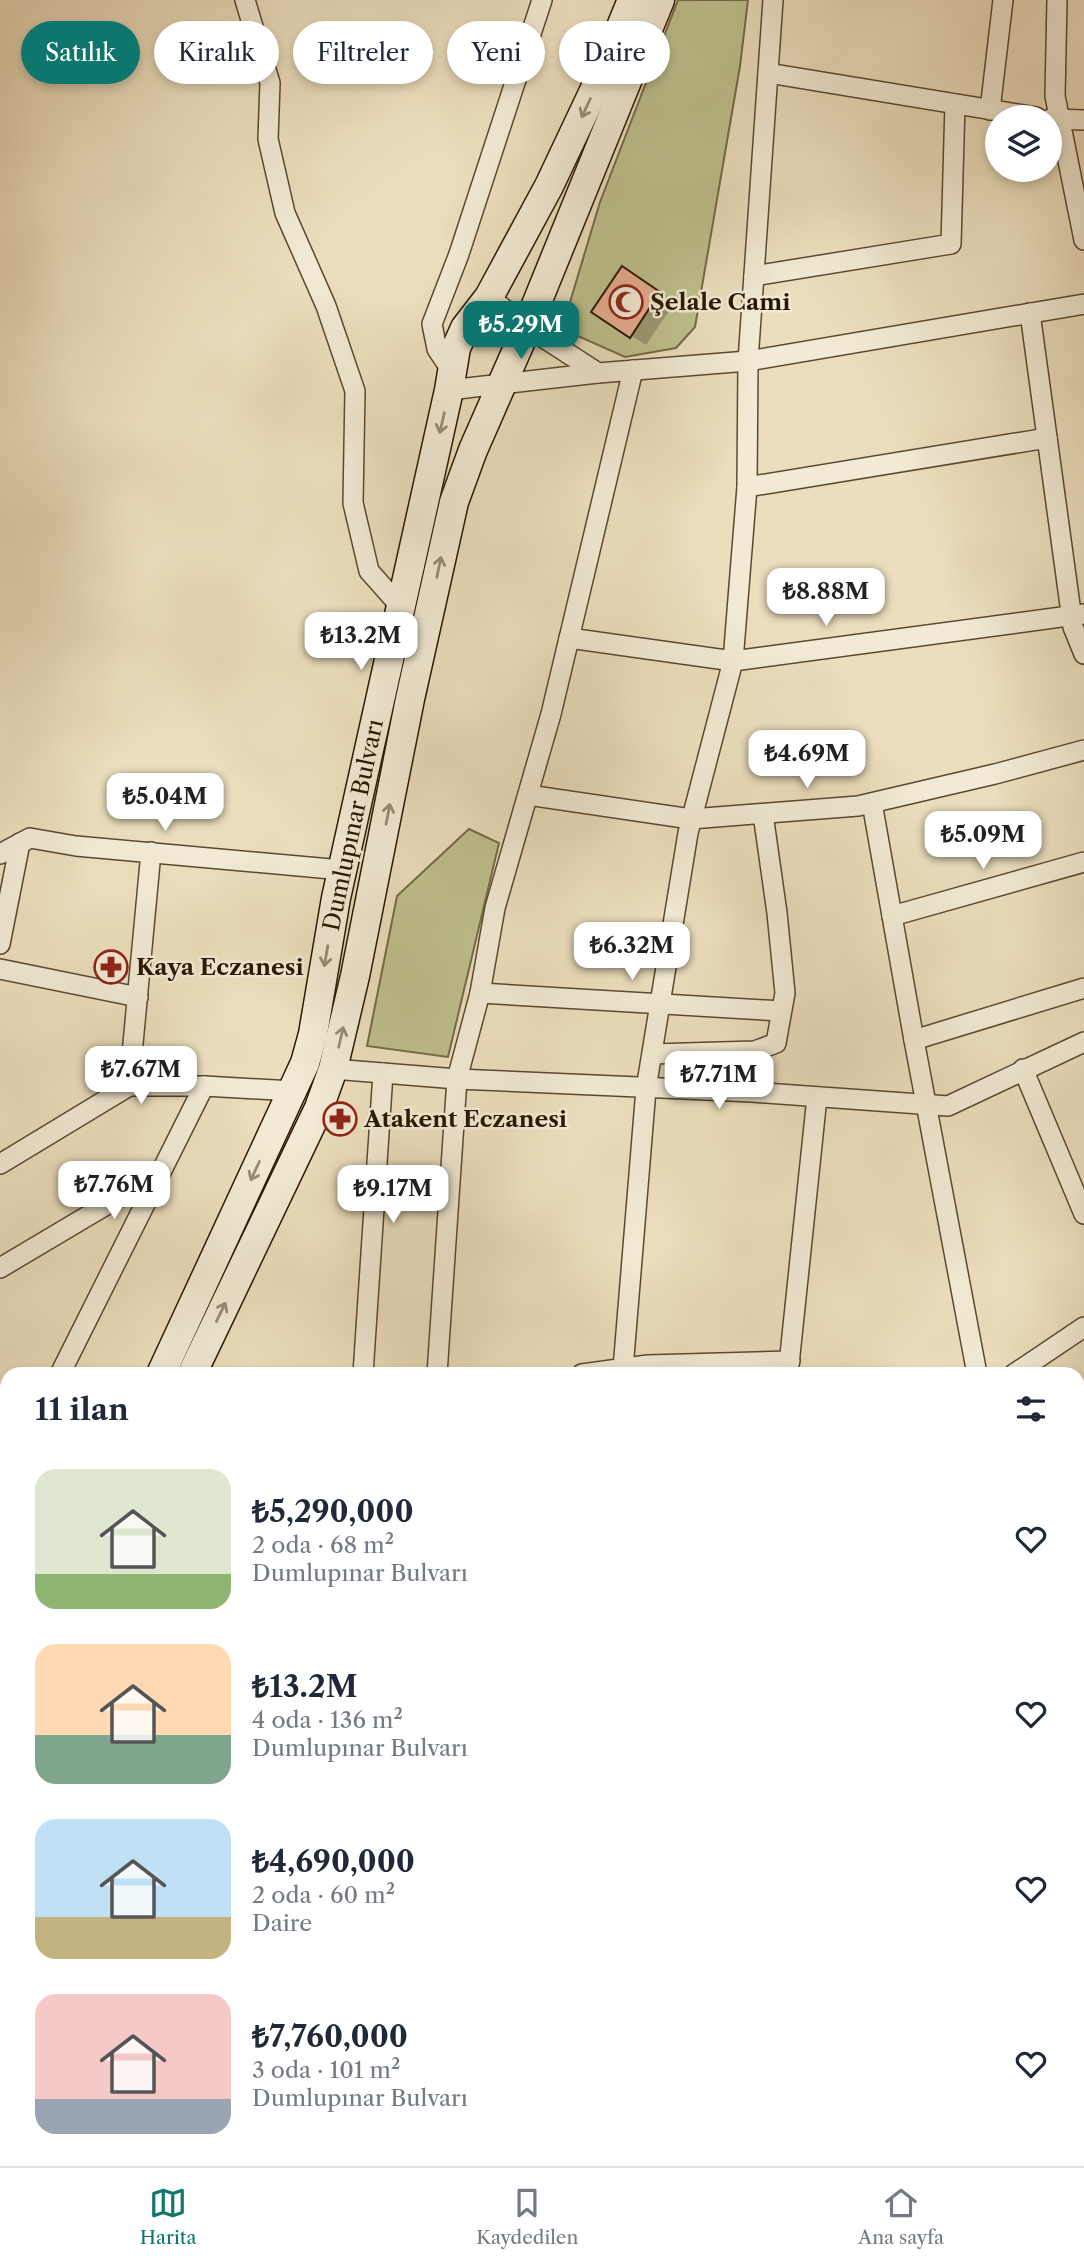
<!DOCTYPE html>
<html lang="tr">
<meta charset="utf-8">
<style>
:root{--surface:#fff;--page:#f6f6f7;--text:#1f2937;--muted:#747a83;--line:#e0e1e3;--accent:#0f766e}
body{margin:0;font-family:"Libre Caslon Text",serif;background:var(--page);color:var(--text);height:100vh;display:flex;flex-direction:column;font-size:26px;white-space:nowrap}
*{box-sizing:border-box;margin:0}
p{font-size:23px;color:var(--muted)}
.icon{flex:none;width:38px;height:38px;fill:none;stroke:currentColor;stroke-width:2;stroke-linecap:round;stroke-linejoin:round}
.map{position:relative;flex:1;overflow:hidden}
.sheet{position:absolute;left:0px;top:1367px;width:1085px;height:800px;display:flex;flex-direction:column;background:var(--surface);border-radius:21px 21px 0 0;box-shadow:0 4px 10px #0003}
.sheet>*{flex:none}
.top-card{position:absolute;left:21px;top:21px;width:700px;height:63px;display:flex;gap:14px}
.fabs{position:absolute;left:985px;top:105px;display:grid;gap:14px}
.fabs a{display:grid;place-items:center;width:77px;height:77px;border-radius:50%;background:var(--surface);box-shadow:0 4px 10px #0003;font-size:35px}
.price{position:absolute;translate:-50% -60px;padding:0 16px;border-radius:14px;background:#fff;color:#222;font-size:23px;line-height:46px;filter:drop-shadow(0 2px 4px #0008)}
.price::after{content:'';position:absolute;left:50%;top:42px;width:21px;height:16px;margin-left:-10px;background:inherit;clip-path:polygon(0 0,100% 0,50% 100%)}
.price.on{background:var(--accent);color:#fff}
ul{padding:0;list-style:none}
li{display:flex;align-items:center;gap:21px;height:175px;padding:0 35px}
li span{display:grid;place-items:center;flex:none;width:196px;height:140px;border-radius:21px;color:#555}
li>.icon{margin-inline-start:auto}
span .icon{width:84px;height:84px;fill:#fffc;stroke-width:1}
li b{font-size:30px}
h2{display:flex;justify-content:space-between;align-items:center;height:84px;padding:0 35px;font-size:30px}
.tag{padding:0 24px;border-radius:32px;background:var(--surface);box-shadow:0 4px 10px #0003;font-size:24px;line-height:63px}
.tag.on{background:var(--accent);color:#fff}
.menu{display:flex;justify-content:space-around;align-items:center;height:98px;border-top:2px solid var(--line);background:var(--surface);font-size:19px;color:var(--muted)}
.menu a{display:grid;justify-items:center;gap:4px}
.menu .on{color:var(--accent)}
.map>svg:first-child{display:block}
</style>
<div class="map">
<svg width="1084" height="2166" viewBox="0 0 1084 2166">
<rect width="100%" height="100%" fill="#ebdebd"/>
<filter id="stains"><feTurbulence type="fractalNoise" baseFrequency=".00286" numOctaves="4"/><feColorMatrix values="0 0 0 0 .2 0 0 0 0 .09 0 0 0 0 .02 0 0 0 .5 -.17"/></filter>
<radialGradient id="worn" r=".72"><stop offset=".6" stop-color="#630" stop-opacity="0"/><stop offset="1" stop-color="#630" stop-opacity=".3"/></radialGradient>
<g fill="#bebf8d" stroke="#746b47" stroke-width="2">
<path d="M678,0h70l-8,66 -45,261 -19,21 -51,9 -63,-28 38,-127z"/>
<path d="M469,829l30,14 -51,214 -81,-11 30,-150z"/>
<path d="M1084,1477v89l-6,6v-90z"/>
</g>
<g fill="#0003">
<path d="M638,278l37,24 -29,43 -52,-33z"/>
<path d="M0,1706l7,1v45l-7,-1z"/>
<path d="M0,1905l7,1v45l-7,-1z"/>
<path d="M0,2009l7,3v43l-7,-1z"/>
</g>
<g fill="#e5ac90" stroke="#291701" stroke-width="2">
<path d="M622,266l38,26 -30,46 -39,-26z"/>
<path d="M0,1704l7,1v43l-7,-1z"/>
<path d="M0,1805l7,1v43l-7,-1z"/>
<path d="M0,1904l7,1v42l-7,-1z"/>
<path d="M1083,2137l1,29h-13l3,-6h4v-11z"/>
</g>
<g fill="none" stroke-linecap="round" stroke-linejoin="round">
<defs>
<path id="service" d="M850,2166l7,-6"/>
<g id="minor">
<path d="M245,0l25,83 -2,56 17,74 41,93 29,85 -2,112 16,68 31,35"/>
<path d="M1057,0l-2,96 29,144"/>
<path d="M768,73l268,44"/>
<path d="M990,110l13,-110"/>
<path d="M1050,119l34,1"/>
<path d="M754,276l197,-32 4,-140"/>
<path d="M489,297l38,30 71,46 150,-12 336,-57"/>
<path d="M1030,313l43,314 11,27"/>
<path d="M451,370l-14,-21 -5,-25 27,-70 83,-254"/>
<path d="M449,390l149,-17"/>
<path d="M747,487l300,-49"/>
<path d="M569,638l164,23 351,-47"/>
<path d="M528,795l163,24 167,-13 137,-32 89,-24"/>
<path d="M872,803l42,237 63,334"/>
<path d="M0,854l30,-16 46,8 266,24"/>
<path d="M892,916l192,-54"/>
<path d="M0,944l20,-101"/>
<path d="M0,969l138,28"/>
<path d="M480,993l301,18"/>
<path d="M914,1040l170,-52"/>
<path d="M652,1054l103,-3 21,-8 9,-50 -8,-80 -14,-99"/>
<path d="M333,1069l124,10 295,13 196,14 136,-64"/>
<path d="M1023,1069l61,145"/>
<path d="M129,1086l22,-234"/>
<path d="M0,1164l129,-78h75l89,5"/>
<path d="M0,1268l160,-95"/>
<path d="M623,1369l23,-280 42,-256 45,-172 14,-174 1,-126 25,-361"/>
<path d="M60,1374l144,-288"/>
<path d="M363,1374l20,-301"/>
<path d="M437,1374l20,-295 23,-86 15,-85 56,-194 82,-344"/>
<path d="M582,1374l66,-9 142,-4"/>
<path d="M788,1374l29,-277"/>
<path d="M1014,1374l70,-47"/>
<path d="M0,1465l7,1"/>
<path d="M1078,1468l6,-6"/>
<path d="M1078,1603l6,-7"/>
<path d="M0,1642l7,1"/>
<path d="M1078,1788l6,-6"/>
<path d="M1078,1966l6,-7"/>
<path d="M930,2160l2,6"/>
<path d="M269,2166l1,-6"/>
<path d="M387,2166l1,-6"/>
<path d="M487,2166l1,-6"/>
<path d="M901,2166l6,-6"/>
</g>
<g id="secondary">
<path d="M161,1374l144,-311 8,-29 23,-136 113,-508 7,-42 9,-20 24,-31 60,-111 51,-108 32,-78"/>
<path d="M192,1374l127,-266 14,-39 22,-93 55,-277 44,-197 19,-52 54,-123 133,-327"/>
<path d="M30,2166l1,-6"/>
<path d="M64,2166l1,-6"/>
</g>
<g id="trunk">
<path d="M1078,1843l6,-6"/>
<path d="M1078,1902l6,-6"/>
<path d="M679,2166h1"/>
<path d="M770,2166l6,-6"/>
<path d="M829,2166l7,-6"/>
</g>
</defs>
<use href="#service" stroke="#5a4930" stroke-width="12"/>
<use href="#minor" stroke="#5a4930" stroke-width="22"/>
<use href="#secondary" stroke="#291701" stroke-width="31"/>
<use href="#trunk" stroke="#291701" stroke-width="36"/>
<use href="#service" stroke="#f2ead4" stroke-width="10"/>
<use href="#minor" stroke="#f2ead4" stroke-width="19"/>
<use href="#secondary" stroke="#f2ead4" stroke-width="28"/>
<use href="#trunk" stroke="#e6bf7e" stroke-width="33"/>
</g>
<defs><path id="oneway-shaft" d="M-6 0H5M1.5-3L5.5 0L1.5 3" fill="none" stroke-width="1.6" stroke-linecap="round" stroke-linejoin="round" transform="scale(1.75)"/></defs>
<g stroke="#988b75">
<use href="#oneway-shaft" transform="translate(586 108) rotate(115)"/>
<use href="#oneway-shaft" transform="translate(442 423) rotate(103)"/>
<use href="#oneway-shaft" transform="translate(439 567) rotate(-78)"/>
<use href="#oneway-shaft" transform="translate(388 814) rotate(-79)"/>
<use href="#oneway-shaft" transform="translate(326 956) rotate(100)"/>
<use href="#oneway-shaft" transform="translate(341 1037) rotate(-77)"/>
<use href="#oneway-shaft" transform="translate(255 1171) rotate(115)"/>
<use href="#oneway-shaft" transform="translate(221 1312) rotate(-64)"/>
</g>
<defs>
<symbol id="mosque-ring" viewBox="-11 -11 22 22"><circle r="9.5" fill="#f2ead4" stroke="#8f2418" stroke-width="1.5"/><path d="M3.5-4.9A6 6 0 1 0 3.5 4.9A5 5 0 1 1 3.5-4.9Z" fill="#8f2418"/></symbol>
<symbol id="pharmacy-ring" viewBox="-11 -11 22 22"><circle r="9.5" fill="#f2ead4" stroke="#8f2418" stroke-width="1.5"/><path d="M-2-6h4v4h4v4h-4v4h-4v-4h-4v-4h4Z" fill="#8f2418"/></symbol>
</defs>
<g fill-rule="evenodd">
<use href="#mosque-ring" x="607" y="283" width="38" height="38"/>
<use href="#pharmacy-ring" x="92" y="948" width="38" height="38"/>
<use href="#pharmacy-ring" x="321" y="1100" width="38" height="38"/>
</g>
<g text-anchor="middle" stroke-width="5" stroke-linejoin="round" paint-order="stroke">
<g font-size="23" font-weight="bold" fill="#291701" stroke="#f2ead4" text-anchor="start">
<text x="650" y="310">Şelale Cami</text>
<text x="136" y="975">Kaya Eczanesi</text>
<text x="364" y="1127">Atakent Eczanesi</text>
</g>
<g font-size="23" fill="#291701" stroke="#f2ead4">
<text transform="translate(353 825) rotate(-78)" y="8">Dumlupınar Bulvarı</text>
</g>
</g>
<rect width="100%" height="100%" filter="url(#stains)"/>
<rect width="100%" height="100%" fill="url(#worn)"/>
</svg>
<div class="fabs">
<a><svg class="icon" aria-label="layers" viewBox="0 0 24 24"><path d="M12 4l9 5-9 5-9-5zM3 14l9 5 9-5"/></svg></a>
</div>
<b class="price on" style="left:521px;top:361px">₺5.29M</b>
<b class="price" style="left:826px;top:628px">₺8.88M</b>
<b class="price" style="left:361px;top:672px">₺13.2M</b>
<b class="price" style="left:807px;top:790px">₺4.69M</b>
<b class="price" style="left:165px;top:833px">₺5.04M</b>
<b class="price" style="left:983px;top:871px">₺5.09M</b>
<b class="price" style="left:632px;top:982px">₺6.32M</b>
<b class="price" style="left:141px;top:1106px">₺7.67M</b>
<b class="price" style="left:719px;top:1111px">₺7.71M</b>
<b class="price" style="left:114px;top:1221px">₺7.76M</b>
<b class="price" style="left:393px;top:1225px">₺9.17M</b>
<div class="top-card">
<a class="tag on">Satılık</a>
<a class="tag">Kiralık</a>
<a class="tag">Filtreler</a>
<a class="tag">Yeni</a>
<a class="tag">Daire</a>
</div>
<section class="sheet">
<h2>11 ilan<svg class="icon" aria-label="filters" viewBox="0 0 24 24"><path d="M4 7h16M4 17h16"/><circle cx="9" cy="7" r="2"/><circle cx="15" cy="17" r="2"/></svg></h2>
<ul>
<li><span style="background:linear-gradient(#dfe7d0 75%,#8fb573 0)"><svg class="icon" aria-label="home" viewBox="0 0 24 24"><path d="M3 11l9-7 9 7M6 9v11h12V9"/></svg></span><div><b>₺5,290,000</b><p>2 oda · 68 m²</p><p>Dumlupınar Bulvarı</p></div><svg class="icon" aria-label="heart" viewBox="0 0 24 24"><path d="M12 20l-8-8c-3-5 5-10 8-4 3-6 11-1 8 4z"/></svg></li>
<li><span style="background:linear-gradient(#ffd9b3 65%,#7fa58c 0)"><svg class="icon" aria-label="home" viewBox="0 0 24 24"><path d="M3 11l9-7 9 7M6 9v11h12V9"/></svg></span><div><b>₺13.2M</b><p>4 oda · 136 m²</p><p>Dumlupınar Bulvarı</p></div><svg class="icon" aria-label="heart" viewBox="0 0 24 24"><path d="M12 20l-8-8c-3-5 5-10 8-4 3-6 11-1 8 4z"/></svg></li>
<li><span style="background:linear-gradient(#bfe0f5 70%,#c2b280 0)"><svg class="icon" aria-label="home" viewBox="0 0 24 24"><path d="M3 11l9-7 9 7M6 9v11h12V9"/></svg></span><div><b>₺4,690,000</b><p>2 oda · 60 m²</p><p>Daire</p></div><svg class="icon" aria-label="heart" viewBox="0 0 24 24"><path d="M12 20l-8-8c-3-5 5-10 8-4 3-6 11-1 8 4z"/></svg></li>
<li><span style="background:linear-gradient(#f6c9c9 75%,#9aa5b1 0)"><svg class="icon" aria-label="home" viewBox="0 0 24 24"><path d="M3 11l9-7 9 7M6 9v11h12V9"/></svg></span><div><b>₺7,760,000</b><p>3 oda · 101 m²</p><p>Dumlupınar Bulvarı</p></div><svg class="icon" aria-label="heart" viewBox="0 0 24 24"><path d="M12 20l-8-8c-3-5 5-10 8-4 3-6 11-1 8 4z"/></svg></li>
</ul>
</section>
</div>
<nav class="menu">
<a class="on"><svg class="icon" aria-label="map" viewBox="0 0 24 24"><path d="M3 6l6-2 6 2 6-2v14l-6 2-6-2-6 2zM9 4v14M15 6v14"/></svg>Harita</a>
<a><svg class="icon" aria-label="saved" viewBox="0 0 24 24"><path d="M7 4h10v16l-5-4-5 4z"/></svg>Kaydedilen</a>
<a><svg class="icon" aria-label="home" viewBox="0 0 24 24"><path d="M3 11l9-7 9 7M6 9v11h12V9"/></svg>Ana sayfa</a>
</nav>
